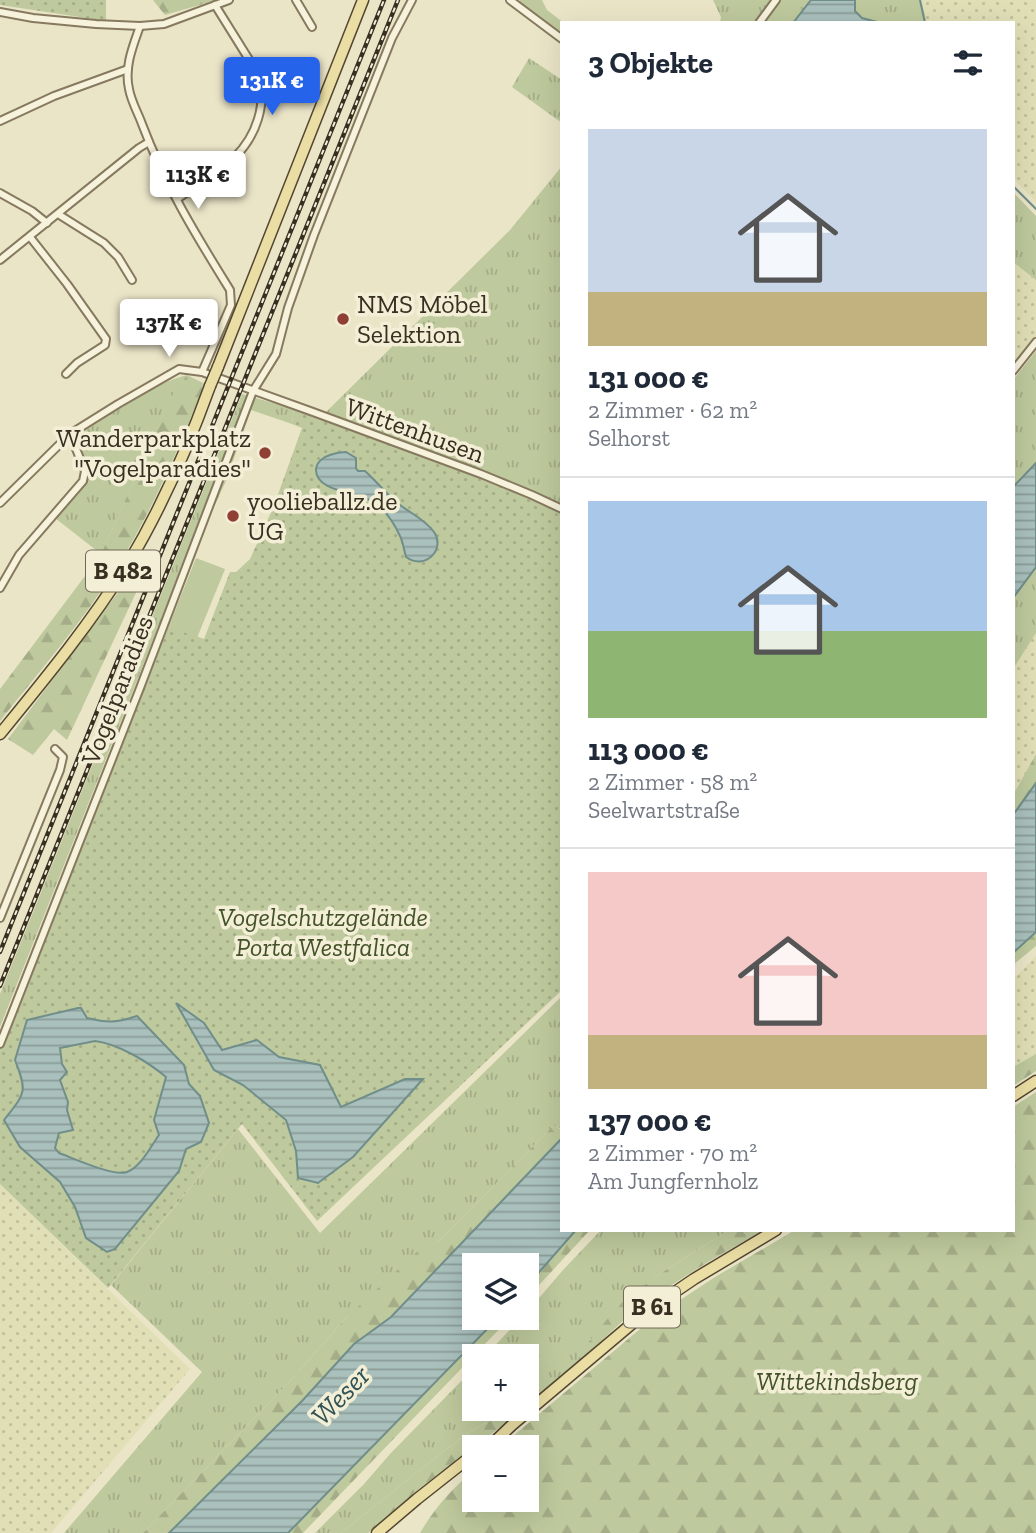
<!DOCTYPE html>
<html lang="de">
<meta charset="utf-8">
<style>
:root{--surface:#fff;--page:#f6f6f7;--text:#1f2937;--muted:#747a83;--line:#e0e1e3;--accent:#2563eb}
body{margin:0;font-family:"Zilla Slab",serif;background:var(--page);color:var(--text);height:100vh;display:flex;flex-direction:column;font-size:26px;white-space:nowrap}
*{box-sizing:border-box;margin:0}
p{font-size:23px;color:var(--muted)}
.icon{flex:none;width:38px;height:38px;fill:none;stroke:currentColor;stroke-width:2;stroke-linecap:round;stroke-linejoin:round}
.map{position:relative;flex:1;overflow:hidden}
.drawer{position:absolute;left:560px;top:21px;width:455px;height:1211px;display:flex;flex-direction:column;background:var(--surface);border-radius:0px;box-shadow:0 7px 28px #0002}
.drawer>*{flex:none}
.buttons{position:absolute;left:462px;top:1253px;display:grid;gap:14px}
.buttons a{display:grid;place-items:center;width:77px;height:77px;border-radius:0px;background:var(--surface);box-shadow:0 7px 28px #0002;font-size:35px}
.price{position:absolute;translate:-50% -60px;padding:0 16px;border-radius:7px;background:#fff;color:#222;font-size:23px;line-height:46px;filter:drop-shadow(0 2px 4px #0008)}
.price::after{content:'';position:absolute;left:50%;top:42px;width:21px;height:16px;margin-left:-10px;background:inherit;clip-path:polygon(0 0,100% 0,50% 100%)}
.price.selected{background:var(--accent);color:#fff}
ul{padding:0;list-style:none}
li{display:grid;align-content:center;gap:14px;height:371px;padding:0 28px}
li+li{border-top:2px solid var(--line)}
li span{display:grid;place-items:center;height:217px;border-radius:0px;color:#555}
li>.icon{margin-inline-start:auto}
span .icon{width:126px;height:126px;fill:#fffc;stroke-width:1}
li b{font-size:30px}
h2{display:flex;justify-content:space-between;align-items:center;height:84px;padding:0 28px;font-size:30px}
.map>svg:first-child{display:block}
</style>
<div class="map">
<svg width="1036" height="1533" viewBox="0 0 1036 1533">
<defs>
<pattern id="farmland-dots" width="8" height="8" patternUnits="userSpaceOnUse" patternTransform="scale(1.75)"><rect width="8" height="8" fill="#e0dfb6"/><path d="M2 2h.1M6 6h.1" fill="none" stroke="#c1c09c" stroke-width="1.8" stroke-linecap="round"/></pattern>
<pattern id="grass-tufts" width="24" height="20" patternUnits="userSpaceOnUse" patternTransform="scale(1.75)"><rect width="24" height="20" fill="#bec99d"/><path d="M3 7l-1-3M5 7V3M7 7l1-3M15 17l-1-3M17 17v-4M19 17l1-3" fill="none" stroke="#a4ad87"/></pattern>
<pattern id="forest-firs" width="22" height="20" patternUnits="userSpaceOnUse" patternTransform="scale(1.75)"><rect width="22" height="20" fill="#bec99d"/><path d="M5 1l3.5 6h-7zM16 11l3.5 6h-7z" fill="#a4ad87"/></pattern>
<pattern id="park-dots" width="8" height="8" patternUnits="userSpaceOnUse" patternTransform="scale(1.75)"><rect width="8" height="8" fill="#bec99d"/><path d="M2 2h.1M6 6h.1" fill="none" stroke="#a4ad87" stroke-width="1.8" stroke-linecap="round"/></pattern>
<pattern id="water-rules" width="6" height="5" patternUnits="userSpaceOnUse" patternTransform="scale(1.75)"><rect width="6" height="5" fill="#a9c0bc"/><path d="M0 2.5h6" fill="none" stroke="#8b9c98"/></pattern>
</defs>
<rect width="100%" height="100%" fill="#ebe5c8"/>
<g fill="url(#farmland-dots)">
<path d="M921,0h115v202l-23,-24v-155h-86z"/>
<path d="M1013,262l23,18v56l-23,30z"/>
<path d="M1036,633v121l-23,41v-126z"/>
<path d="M1036,956v98l-23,13v-87z"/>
<path d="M0,1184l190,185 -139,164h-51z"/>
</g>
<g fill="url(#grass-tufts)">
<path d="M520,0h22l5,10 17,13h-2v14l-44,-33z"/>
<path d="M713,0h98l-18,23h-73l1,-6z"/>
<path d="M855,0h66l6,23c-22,0 -56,6 -72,-12z"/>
<path d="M529,58l33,22v43l-50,-36z"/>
<path d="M562,166v345l-241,-94 189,-187z"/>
<path d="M1013,192l23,24v64l-23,-18z"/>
<path d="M1036,351v112l-23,24v-107z"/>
<path d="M187,375l-13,18 -73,161 -46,-36 36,-44 -15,-32 4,-8c32,-20 71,-50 107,-59z"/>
<path d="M242,394l52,15 -2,15 -41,-14 -25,71 -69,149 -157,397v-33z"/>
<path d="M1036,567v66l-23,36v-71z"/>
<path d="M562,996v135l-2,-3 -7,-2 -114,115 -94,78 -54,61 -148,153h-79l138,-161 -91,-87 127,-156 82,104z"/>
<path d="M601,1230h128l-74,47 -76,78 3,4 -54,46 -1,-2v-47h-42l36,-38h6v-6l36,-42z"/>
<path d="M474,1368v41h39l-37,19 -27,19 -108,86h-26l49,-49 26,-30z"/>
</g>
<g fill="url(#forest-firs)">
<path d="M153,0h64l-52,15z"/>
<path d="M187,375l18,9c-26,63 -52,126 -88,183 -35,55 -77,104 -117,154v-32l88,-117 11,8 11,-18 -9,-8 73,-162z"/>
<path d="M140,569l1,13 -74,158 -13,-11 -21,26 -25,-16 127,-169z"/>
<path d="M1036,754v29l-23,32v-20z"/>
<path d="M1036,932v14l-23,19v-12z"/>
<path d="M1036,1054v17l-23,15v-19z"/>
<path d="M1036,1092v441h-616c16,-27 31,-43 54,-63v30h53v-53h-27l153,-129 62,-41 80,-47h218v-123z"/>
<path d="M553,1126c8,2 9,4 9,12l-171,179 -37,27 -52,57 -133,132h-26l148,-153 54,-61 75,-70 5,2 14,-10z"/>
<path d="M576,1230h14l-63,68v-12z"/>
<path d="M729,1230h35c-41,23 -83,47 -121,75 -22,16 -41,36 -61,54l-4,-4 40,-49 37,-29z"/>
<path d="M498,1318h12l-207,215h-15z"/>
<path d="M513,1409h11l-104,79 -52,45h-27l108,-86 27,-19z"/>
</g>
<g fill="url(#park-dots)">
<path d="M0,0h106v21l-106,-16z"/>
<path d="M294,409l27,8 208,78 33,16v479l-245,231 -75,-97 -134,164 -108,-104v-136l169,-422 35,13 26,-67h6l14,-13 23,-51 29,-80 -10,-4z"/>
</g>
<path fill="#bec99d" d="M196,558l29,11 -28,69 -28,-12z"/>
<g fill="url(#water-rules)" stroke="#708e8a" stroke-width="2" fill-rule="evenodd">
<path d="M811,0h44v11l7,7 19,5h-88z"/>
<path d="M346,452l10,6v10l2,3h7c11,10 20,21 31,31 12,10 29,17 38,30 12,17 -9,39 -28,25 -2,-7 -3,-15 -6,-21 -5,-11 -13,-23 -22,-31 -13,-13 -63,-11 -62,-36 1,-7 7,-12 14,-14 5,-2 11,-3 16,-3z"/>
<path d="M1036,463v104l-23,31v-111z"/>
<path d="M1036,783v149l-23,21v-138z"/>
<path d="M176,1003l28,20 18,27 35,-10 22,17 41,8 21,42 64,-28h18l-70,78 -35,26 -20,-5 -2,-27 -10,-31 -43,-35 -29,-15z"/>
<path d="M78,1008h3l6,10c21,5 29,5 50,-2l47,49 5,19 11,12 9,27 -8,19 -15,7 -7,22 -64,78 -8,3 -21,-14 -11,-31 -15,-25 -40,-35 -16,-27c21,-27 24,-27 11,-60l12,-40zM95,1041c24,3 53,21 71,36l-12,43 5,15c-8,11 -18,32 -32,37 -13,5 -54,-14 -68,-19l-4,-5 4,-15 14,-3 -6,-20 1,-8 -8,-22 7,-8 -5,-8 -2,-16z"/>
<path d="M562,1138v92h14l-49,56v-21h-53v53h24l-210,215h-119l133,-132 52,-57 37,-27z"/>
</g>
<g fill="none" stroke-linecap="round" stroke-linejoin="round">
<g stroke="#708e8a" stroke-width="2">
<path d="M920,0l5,23"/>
<path d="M1013,186l23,23"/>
</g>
<defs>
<g id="minor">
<path d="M296,0l16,27"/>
<path d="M510,0l52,39"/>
<path d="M0,12l33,6 63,6 44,2 24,-2 65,-24"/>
<path d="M759,23l17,-23"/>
<path d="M140,26c-7,20 -16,41 -11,63 2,12 9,24 13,35 22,59 55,113 88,166l1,15 -29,67"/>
<path d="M260,81h27l5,-2"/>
<path d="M0,121l54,-25 74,-27"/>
<path d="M0,193l32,18 15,12"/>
<path d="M177,199c19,-13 41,-24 57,-41 22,-21 34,-55 24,-84l-43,-69"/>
<path d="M58,214l46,29 14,14 14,23"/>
<path d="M30,237l37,47 39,55 -1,6 -28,18 -11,11"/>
<path d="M0,260l139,-112 10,-6"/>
<path d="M1013,371l23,-29"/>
<path d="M0,503l70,-69 48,-30 61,-35 23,3 111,40 168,62 51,21 30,14"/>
<path d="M0,588l19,-33 64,-74 2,-10 -15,-37"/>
<path d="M0,918l60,-148 3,-13 -8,-8"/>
<path d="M0,1044l140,-356 113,-297 23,-37 12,-46 26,-73 78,-197 20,-38"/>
</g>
<g id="primary">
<path d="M218,367l145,-367"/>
<path d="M0,734c45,-55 91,-111 129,-172 33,-55 59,-115 81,-176"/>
<path d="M1013,1096l23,-15"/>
<path d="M489,1447l23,-22 135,-114 47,-32 82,-49"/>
<path d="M377,1533l40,-34 57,-45"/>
</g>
</defs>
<use href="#minor" stroke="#86795f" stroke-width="10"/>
<use href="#primary" stroke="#544732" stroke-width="13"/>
<use href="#minor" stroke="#f6f2db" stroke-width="6"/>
<use href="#primary" stroke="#ebdea4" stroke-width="10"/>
<defs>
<g id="rail">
<path d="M0,952l384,-952"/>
<path d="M0,986l398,-986"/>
</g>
</defs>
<use href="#rail" stroke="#382f21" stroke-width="4.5"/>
<use href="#rail" stroke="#f3efd7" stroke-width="2" stroke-dasharray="5" stroke-linecap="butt"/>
<defs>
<path id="primary-bridge" d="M210,386l8,-19"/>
</defs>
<use href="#primary-bridge" stroke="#544732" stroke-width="13" stroke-linecap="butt"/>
<use href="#primary-bridge" stroke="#ebdea4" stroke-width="10"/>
</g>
<g fill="#903f34" stroke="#f3efd7" stroke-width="2.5">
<circle cx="343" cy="319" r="7"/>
<circle cx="265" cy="453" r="7"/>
<circle cx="233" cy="516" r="7"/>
</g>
<g text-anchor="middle" stroke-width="7" stroke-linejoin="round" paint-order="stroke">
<g fill="#f3efd7" stroke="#706958" stroke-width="2">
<rect x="86" y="550.5" width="74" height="41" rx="5"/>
<rect x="624" y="1286.5" width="56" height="41" rx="5"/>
</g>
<g font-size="24" font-weight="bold" fill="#382f21">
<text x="123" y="579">B 482</text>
<text x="652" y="1315">B 61</text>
</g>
<g font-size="26" fill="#382f21" stroke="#f3efd7" text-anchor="start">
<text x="357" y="313">NMS Möbel<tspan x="357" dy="30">Selektion</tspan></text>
<text x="251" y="447" text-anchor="end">Wanderparkplatz<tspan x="251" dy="30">"Vogelparadies"</tspan></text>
<text x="247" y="510">yoolieballz.de<tspan x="247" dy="30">UG</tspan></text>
</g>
<g font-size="26" fill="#382f21" stroke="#f3efd7">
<text transform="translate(415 430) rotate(20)" y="9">Wittenhusen</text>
<text transform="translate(117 690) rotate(-69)" y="9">Vogelparadies</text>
</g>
<g font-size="26" font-style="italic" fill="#435229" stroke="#f3efd7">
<text x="323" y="926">Vogelschutzgelände<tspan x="323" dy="30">Porta Westfalica</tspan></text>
<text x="837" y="1390">Wittekindsberg</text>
</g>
<g font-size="28" font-style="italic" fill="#325356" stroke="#f3efd7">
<text transform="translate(340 1395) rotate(-46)" y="10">Weser</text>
</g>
</g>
</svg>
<div class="buttons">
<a><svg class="icon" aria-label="layers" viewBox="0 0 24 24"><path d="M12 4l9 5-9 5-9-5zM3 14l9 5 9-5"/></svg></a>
<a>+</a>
<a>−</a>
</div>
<b class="price selected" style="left:272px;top:117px">131K €</b>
<b class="price" style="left:198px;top:211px">113K €</b>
<b class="price" style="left:169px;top:359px">137K €</b>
<section class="drawer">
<h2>3 Objekte<svg class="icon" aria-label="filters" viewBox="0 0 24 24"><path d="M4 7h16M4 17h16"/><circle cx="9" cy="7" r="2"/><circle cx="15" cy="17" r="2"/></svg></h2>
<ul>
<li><span style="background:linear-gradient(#c9d6e8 75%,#c2b280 0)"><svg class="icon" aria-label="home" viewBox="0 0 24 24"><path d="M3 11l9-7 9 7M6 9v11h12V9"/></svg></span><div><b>131 000 €</b><p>2 Zimmer · 62 m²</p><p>Selhorst</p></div></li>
<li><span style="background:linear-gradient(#a9c7e8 60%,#8fb573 0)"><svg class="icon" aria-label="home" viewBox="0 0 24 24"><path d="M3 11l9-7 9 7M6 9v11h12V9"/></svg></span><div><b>113 000 €</b><p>2 Zimmer · 58 m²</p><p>Seelwartstraße</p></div></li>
<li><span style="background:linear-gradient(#f6c9c9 75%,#c2b280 0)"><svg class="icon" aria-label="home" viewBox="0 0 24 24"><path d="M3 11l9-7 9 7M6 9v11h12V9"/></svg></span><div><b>137 000 €</b><p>2 Zimmer · 70 m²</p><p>Am Jungfernholz</p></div></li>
</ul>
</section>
</div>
